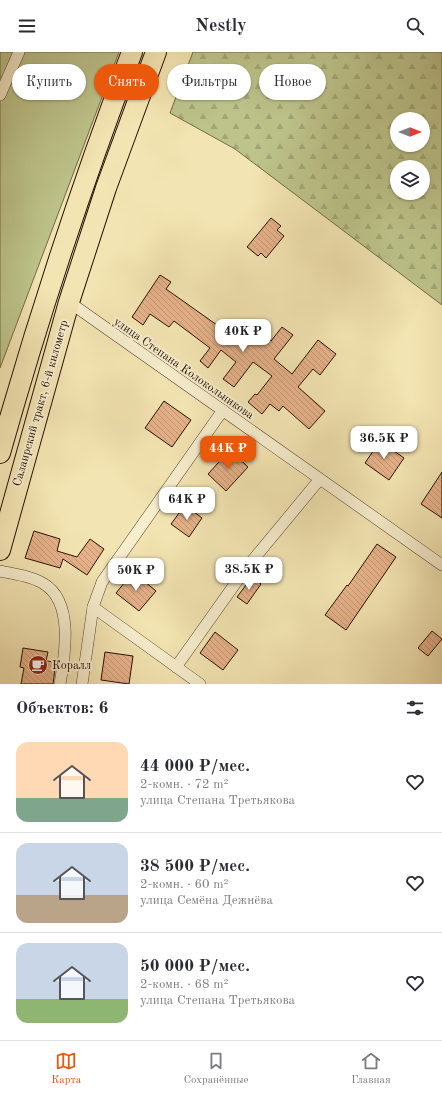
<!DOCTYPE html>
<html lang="ru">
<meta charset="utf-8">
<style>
:root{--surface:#fff;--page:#f2f2f3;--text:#2b2b33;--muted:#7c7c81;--line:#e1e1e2;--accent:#ea580c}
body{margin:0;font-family:"Old Standard TT",serif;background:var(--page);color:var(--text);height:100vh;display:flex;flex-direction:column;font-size:15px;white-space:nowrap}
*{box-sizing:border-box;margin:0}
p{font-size:13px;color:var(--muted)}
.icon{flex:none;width:22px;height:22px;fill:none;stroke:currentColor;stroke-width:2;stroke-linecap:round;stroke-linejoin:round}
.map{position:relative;height:632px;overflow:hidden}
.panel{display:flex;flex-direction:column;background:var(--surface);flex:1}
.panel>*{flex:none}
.top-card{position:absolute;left:12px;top:12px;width:418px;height:36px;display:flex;gap:8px}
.needle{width:26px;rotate:90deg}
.fabs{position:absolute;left:390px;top:60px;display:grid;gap:8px}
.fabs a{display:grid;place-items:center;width:40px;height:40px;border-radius:50%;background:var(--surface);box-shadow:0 1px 3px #0004;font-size:20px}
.price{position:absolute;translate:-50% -34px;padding:0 9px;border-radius:8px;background:#fff;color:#222;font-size:13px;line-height:26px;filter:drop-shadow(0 1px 2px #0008)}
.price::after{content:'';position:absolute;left:50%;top:24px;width:12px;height:9px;margin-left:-6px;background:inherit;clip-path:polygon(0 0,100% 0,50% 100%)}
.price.current{background:var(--accent);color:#fff}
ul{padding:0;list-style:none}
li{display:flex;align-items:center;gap:12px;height:100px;padding:0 16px}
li+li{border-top:1px solid var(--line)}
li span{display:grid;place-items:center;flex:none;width:112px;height:80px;border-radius:12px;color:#555}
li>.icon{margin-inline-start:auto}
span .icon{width:48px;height:48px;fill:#fffc;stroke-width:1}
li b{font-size:17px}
h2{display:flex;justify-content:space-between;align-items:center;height:48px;padding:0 16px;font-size:17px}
.pill{padding:0 14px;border-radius:18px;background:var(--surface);box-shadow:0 1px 3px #0004;font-size:14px;line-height:36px}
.pill.current{background:var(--accent);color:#fff}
header{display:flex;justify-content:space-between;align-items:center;height:52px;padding:0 16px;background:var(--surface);font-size:18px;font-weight:800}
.dock{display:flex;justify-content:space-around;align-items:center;height:56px;border-top:1px solid var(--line);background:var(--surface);font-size:11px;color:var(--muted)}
.dock a{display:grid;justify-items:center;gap:2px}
.dock .current{color:var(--accent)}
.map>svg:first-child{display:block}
</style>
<header><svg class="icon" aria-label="menu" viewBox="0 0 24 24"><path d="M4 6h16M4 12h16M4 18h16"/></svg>Nestly<svg class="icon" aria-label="search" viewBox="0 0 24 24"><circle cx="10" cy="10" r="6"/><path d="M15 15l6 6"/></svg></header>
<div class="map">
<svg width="442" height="632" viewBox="0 0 442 632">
<defs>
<pattern id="forest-firs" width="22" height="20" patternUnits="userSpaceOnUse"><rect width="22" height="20" fill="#bdc48b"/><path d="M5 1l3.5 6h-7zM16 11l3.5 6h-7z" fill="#a2a776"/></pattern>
<pattern id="building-back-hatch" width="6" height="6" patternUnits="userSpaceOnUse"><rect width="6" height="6" fill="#e6b28a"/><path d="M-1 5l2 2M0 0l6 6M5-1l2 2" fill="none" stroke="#c59876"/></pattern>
</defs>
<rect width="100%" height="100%" fill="#f3e5b3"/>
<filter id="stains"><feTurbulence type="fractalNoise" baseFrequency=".005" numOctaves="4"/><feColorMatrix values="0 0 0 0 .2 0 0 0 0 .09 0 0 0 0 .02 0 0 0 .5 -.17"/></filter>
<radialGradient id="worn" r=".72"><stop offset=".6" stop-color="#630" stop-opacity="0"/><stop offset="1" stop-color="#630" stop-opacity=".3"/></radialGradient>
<path fill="url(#forest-firs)" stroke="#726a48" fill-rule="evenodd" d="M193,0h249v253l-207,-156 -65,-36zM397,67h26v26h-26zM397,115h26v26h-26z"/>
<path fill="#bdc48b" stroke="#726a48" d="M0,0h119l-119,316z"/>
<g fill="url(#building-back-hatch)" stroke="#281006">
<path d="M271,166l10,8 -4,4 7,6 -18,22 -5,-5 -3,3 -11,-9z"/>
<path d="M160,223l11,7 -5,7 58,41 8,-10 10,8 5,-6 24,19 11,-14 11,8 -19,24 18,15 26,-34 18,14 -16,21 -7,-6 -15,18 27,24 -16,18 -26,-23 -4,5 -9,-7 -8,10 -14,-12 7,-8 2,1 15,-19 -19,-14 -19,25 -11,-8 13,-17 -15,-12 -13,18 -8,-7 10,-13 -36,-27 -5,6 -19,-13 -7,11 -11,-8z"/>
<path d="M164,349l27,19 -19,27 -27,-19z"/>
<path d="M380,389l24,17 -15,22 -24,-17z"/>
<path d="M230,398l18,17 -22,24 -18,-17z"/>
<path d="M442,420v46l-21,-14z"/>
<path d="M185,453l17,13 -13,19 -18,-13z"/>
<path d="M34,479l26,8 -3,12 20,6 13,-18 14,10 -17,26 -24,-16 -3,9 -35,-10z"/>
<path d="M377,492l19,13 -50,73 -21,-15 22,-30 1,1z"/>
<path d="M133,520l23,19 -17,20 -23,-18z"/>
<path d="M252,525l9,7 -14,20 -10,-7z"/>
<path d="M432,579l10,8 -14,17 -10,-8z"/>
<path d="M215,580l23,18 -15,20 -23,-17z"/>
<path d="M23,596l25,4 -2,9 10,1 -3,22h-32l3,-16 -4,-1z"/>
<path d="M105,600l28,4 -4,28 -28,-4z"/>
</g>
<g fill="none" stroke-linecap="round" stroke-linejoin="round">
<defs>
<g id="street">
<path d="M0,43l19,-43"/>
<path d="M69,250l373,263"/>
<path d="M0,519c13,3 32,5 44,13 30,18 21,71 16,100"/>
<path d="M93,555l107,77"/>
<path d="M176,615l71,-100 73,-88"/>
<path d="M82,632l11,-77 9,-25 121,-172"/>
</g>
<g id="highway">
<path d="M0,401c38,-135 82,-269 132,-401"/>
<path d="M0,498l69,-248 37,-114 50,-136"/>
</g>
</defs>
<use href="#street" stroke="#5b4531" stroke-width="12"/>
<use href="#highway" stroke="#281006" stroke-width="22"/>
<use href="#street" stroke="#f7eece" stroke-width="11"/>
<use href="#highway" stroke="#f3e5b3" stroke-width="20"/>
</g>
<defs>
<symbol id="cafe-disc" viewBox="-11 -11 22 22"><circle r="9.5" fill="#8f2418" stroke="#f7eece"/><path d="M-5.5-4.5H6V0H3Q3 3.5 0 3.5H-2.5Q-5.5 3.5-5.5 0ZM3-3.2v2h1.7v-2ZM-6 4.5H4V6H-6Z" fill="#fff"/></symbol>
</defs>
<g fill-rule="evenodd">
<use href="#cafe-disc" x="27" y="602" width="22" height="22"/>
</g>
<g text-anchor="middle" stroke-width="4" stroke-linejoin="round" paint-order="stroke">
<g font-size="12" fill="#281006" stroke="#f7eece">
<text transform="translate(184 316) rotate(35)" y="4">улица Степана Колокольникова</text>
<text transform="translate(40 351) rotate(-74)" y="4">Салаирский тракт, 6-й километр</text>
</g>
<g font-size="12" fill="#281006" stroke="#f7eece" text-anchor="start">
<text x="52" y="617">Коралл</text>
</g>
</g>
<rect width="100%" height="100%" filter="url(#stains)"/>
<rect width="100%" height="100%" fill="url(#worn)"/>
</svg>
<div class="fabs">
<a><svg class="needle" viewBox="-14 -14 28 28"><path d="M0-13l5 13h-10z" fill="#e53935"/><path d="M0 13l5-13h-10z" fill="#7c7c81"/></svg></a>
<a><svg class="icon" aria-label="layers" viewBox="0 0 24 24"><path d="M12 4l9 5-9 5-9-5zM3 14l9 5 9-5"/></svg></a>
</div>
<b class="price" style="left:243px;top:301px">40K ₽</b>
<b class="price" style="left:384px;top:408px">36.5K ₽</b>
<b class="price current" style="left:228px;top:418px">44K ₽</b>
<b class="price" style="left:187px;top:469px">64K ₽</b>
<b class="price" style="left:249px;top:539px">38.5K ₽</b>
<b class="price" style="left:136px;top:540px">50K ₽</b>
<div class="top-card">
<a class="pill">Купить</a>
<a class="pill current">Снять</a>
<a class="pill">Фильтры</a>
<a class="pill">Новое</a>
</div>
</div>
<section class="panel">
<h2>Объектов: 6<svg class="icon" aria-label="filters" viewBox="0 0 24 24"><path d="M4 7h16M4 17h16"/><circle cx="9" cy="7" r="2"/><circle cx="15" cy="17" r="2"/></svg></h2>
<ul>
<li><span style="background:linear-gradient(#ffd9b3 70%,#7fa58c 0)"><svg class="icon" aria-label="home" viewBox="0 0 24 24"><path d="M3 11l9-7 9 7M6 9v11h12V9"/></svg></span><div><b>44 000 ₽/мес.</b><p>2-комн. · 72 m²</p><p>улица Степана Третьякова</p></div><svg class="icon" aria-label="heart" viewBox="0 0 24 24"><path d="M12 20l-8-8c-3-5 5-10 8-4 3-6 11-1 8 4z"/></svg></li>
<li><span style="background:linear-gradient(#c9d6e8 65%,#b9a48a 0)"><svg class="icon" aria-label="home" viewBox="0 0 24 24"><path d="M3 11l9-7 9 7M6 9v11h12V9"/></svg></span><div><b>38 500 ₽/мес.</b><p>2-комн. · 60 m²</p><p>улица Семёна Дежнёва</p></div><svg class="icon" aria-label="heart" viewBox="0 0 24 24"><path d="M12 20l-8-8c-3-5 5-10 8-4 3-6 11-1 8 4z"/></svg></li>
<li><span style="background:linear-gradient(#c9d6e8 70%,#8fb573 0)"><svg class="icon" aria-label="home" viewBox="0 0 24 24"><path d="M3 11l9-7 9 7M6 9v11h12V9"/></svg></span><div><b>50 000 ₽/мес.</b><p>2-комн. · 68 m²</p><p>улица Степана Третьякова</p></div><svg class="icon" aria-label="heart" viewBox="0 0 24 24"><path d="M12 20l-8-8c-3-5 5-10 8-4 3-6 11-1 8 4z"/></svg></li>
</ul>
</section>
<nav class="dock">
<a class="current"><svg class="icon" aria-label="map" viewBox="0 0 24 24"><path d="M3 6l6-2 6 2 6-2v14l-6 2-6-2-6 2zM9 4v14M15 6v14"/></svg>Карта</a>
<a><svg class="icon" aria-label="saved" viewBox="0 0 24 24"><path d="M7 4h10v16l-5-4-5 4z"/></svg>Сохранённые</a>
<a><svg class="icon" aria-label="home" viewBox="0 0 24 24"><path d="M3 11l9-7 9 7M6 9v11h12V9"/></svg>Главная</a>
</nav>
